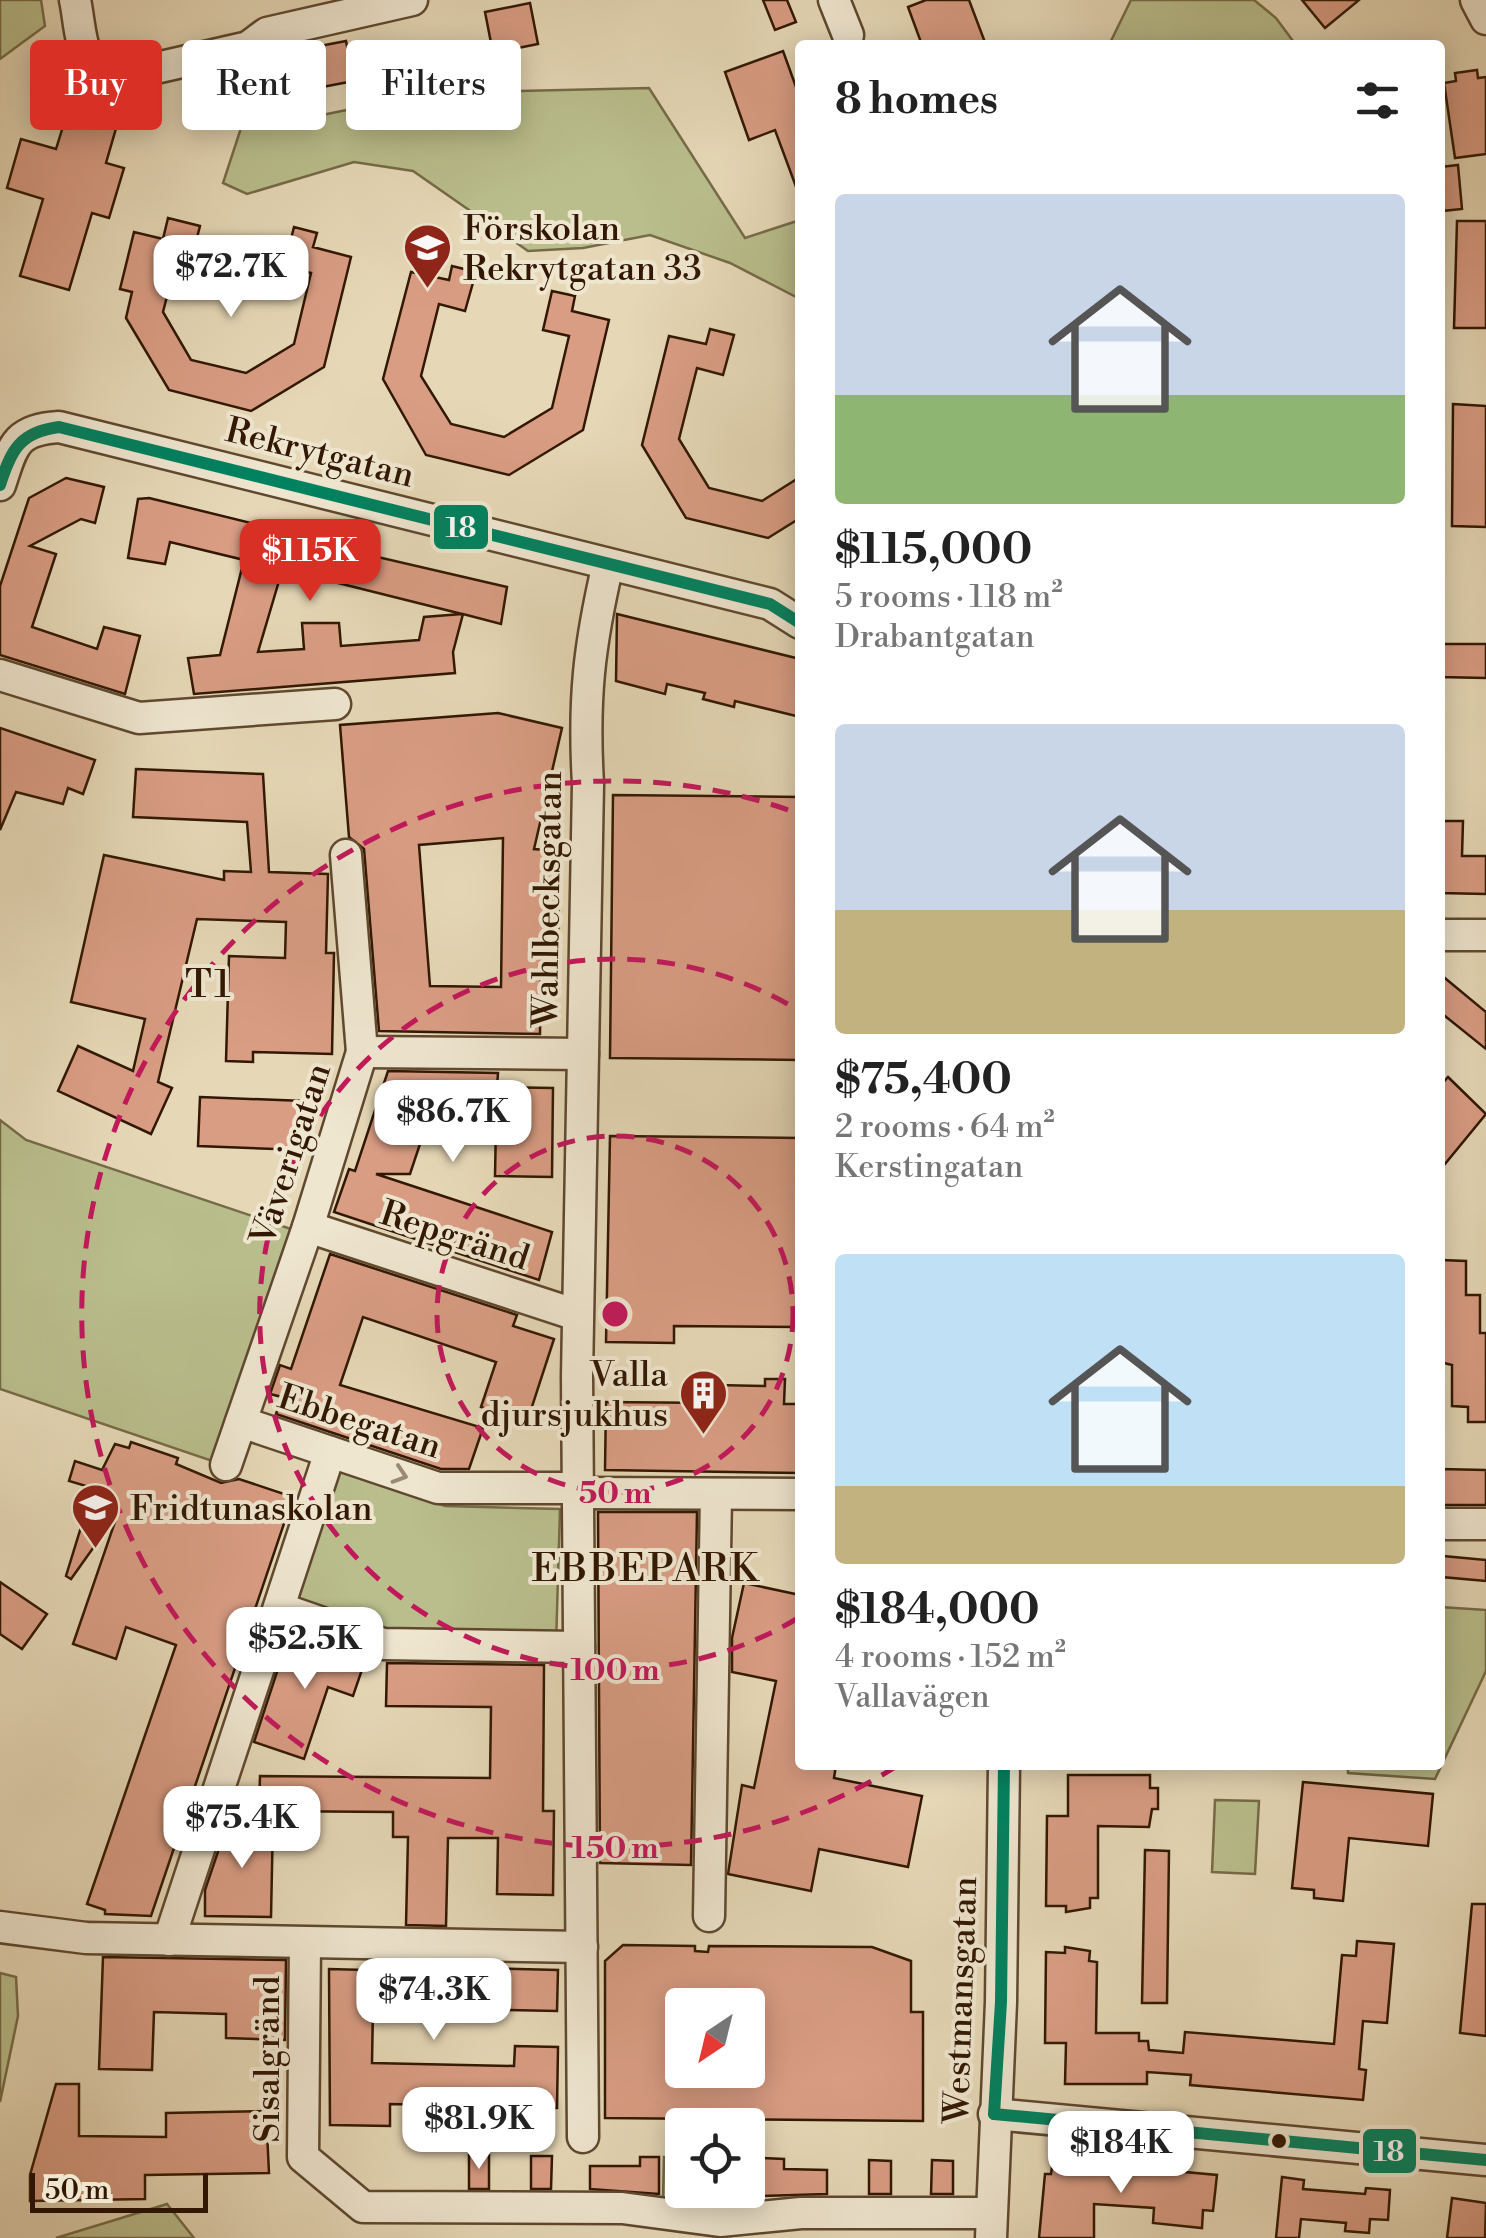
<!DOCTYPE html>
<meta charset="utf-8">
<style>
:root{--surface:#fff;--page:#f6f6f6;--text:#222;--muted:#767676;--accent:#d93025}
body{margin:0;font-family:"Libre Bodoni",serif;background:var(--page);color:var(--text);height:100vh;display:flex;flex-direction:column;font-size:38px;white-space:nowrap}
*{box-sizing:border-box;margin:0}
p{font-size:32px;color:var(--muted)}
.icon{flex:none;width:55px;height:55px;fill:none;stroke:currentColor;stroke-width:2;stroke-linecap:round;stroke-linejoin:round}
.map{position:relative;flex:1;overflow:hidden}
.sheet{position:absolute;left:795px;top:40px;width:650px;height:1730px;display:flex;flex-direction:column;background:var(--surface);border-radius:10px;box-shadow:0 5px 25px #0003}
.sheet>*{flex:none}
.top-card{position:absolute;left:30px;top:40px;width:615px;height:90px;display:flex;gap:20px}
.needle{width:65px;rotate:215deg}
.tools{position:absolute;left:665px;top:1988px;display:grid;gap:20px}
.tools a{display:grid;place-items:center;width:100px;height:100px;border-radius:10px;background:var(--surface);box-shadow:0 5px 25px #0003;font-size:50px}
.scale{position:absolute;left:30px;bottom:25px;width:178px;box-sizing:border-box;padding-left:10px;border:5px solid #321802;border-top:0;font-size:28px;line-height:35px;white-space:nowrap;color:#321802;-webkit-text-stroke:8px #efe6d0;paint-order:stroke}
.price{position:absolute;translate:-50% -85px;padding:0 22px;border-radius:20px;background:#fff;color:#222;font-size:32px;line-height:65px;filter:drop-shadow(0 2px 5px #0008)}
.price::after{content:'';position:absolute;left:50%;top:60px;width:30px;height:22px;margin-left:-15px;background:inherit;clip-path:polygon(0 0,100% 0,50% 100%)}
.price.active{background:var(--accent);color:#fff}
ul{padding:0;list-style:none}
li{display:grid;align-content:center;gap:20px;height:530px;padding:0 40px}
li span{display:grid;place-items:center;height:310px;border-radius:10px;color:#555}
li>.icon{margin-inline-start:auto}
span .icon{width:180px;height:180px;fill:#fffc;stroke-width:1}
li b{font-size:42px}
h2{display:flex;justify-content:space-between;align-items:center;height:120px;padding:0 40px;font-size:42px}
.pill{padding:0 35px;border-radius:10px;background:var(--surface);box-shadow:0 5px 25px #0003;font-size:35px;line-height:90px}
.pill.active{background:var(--accent);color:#fff}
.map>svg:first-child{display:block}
</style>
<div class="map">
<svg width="1486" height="2238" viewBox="0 0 1486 2238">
<rect width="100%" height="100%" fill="#e6d8b7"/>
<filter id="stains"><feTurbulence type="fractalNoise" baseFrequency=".002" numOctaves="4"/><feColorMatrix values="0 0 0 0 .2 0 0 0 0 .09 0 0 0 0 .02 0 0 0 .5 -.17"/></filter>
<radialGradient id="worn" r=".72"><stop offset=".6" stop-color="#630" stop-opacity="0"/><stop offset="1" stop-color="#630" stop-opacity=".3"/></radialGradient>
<g fill="#b9be8c" stroke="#766b47" stroke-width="2.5">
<path d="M0,0h41l4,26 -45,33z"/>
<path d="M1131,0h123l22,18 20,27h-187z"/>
<path d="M267,57l11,67 152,-31 219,-5 96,150 55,-18v79l-70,-36 -80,-28 -67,13 -55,3 -115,-80 -59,-9 -107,32 -24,-11 20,-61 -8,-58z"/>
<path d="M0,1120l26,20 271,91 -76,233 -221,-75z"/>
<path d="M334,1467l111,39 115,3 -4,136 -173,-1 -96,-34z"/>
<path d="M1440,1607l46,3v61l-51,108 -87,-6v-8h92z"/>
<path d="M1215,1800l44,1 -4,73 -43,-2z"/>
<path d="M0,1973l16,4 2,39 -18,86z"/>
<path d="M664,2157h18v33h66v-32h11v44l-61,5 -35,-7z"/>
<path d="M167,2204l27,34h-138z"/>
</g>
<g fill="#d99d84" stroke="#321802" stroke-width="2.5" fill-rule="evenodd">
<path d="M763,0h24l9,22 -21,8z"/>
<path d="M926,0h43l17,45h-64l-14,-38z"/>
<path d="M1302,0h57l-34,28z"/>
<path d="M530,3l8,41 -45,9 -8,-41z"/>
<path d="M346,41l8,40 -69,13 -7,-40z"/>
<path d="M475,45l7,31 -43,8 -6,-31z"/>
<path d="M783,51l17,47 -2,94 -23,-62 -26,10 -24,-68z"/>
<path d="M1477,70l1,8 8,-1v77l-31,4 -11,-75 12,-2 -1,-8z"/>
<path d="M70,104l49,14 -13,45 18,5 -15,50 -17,-5 -23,77 -49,-14 23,-77 -36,-11 14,-49 35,10z"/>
<path d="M1458,165l4,44 -20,2 -2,-44z"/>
<path d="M168,218l32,8 -8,31 -14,-4 -15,59 28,48 55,13 48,-29 17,-71 -27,-6 10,-40 23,6 -4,14 38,10 -27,110 -73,44 -82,-21 -43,-72 6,-26 -12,-3 14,-57 29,7z"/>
<path d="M1457,221h29v107h-32z"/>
<path d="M452,266l24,6 -11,39 -26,-7 -18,72 30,48 53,13 48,-29 17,-72 -26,-6 9,-39 23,5 -3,15 37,9 -26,110 -74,45 -83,-20 -43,-76 28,-107 38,8z"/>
<path d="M710,329l24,6 -11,40 -26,-7 -18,71 30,49 53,13 38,-24v41l-32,20 -82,-20 -44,-73 27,-109 37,8z"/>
<path d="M1453,404l33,2v121l-34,-1z"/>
<path d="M66,478l38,9 -9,36 -14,-4 -51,27 26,8 -24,73 65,22 7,-22 36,9 -15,58 -125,-39v-69l29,-88z"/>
<path d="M149,498l139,34 4,5 -34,115 46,-3 -2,-26h37l2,23 78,-6 5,-23 38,-3 -164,-41 -2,-35 211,49 -6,37 -38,-10 -10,38 2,21 -261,21 -6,-36 32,-3 24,-95 -74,-18 -5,22 -37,-6 10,-59z"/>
<path d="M617,614l183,45v58l-65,-16 -1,6 -31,-8 2,-6 -38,-9 -2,10 -49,-13z"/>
<path d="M1440,644h46v34l-46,-1z"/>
<path d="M498,713l64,15 -28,121 25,2 -1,107h-17l-1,76 -161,-3 -15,-182 -15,-12 -9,-112zM503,838l-2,149 -71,-1 -11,-141z"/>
<path d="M0,728l95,32 -12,34 -15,-6 -5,16 -47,-12 -16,38z"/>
<path d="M136,769l127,5 6,98 59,2 -2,79h8l-2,101 -79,-2v10l-27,-1 3,-105 56,2 1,-36 -89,-3 -39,163 14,6 -21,46 -93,-43 20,-45 55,25 12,-52 -74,-17 33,-147 120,25v-9l27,1 -4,-50 -114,-5z"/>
<path d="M613,795l187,2v263l-190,-2z"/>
<path d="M1440,821h23l-1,35h24v38l-46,-1z"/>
<path d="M1440,974l46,38v37l-46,-37z"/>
<path d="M388,1071l110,2 -1,14 56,1 -1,89 -57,-1 1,-52 -69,-1 -17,51h-34l176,58 -13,48 -205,-68 15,-43 6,2z"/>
<path d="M1448,1077l38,37 -46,56v-84z"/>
<path d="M200,1097l104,4 -2,49 -104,-4z"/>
<path d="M610,1136l190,2v189l-126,-1v17l-68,-1z"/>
<path d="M330,1254l187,61 -4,11 41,13 -27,83 -46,-15 15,-45 -133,-45 -23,68 143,43 -14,41h-28l-165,-55 6,-17 -12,-3 10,-29 11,4z"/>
<path d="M1440,1260l26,1v34h14v38h6v89h-18v-15l-16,-1v-41l-12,-3z"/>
<path d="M765,1379h20l-1,25h16v69l-195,-3 1,-68 109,1 1,-18 49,1z"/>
<path d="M131,1442l47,16 -2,6 45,19 18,-4 54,18 -142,419 -46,-2v-4l-18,-6 89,-259 -50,-18 -10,32 -43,-15 45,-131 -47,66 -5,-3 27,-88 -24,-7 6,-20 27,9 13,-26 14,4z"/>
<path d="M1440,1469l46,1v35h-46z"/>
<path d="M598,1512h99l-6,353 -91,-2z"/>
<path d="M1443,1556l43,4v21l-44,-4z"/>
<path d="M0,1582l47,32 -25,35 -22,-15z"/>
<path d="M744,1583l56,12v170h36l-2,13 88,18 -14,71 -89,-18 -8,42 -83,-17 14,-89 12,3 22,-107 -44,-9v-34z"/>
<path d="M290,1632l76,26 -13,38 -25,-9 -24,72 -50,-17z"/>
<path d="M387,1663l157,2 -1,146h11l-1,84 -56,-1 1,-56h-50l-2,88 -40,-1 2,-88h-15v-25l-134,-1 1,-35 230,2 1,-71 -105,-1z"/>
<path d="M1068,1775h82v13h8v21h-6l-3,18 -51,-1v72h-8v10l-24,4v-6h-20l1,-90h21z"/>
<path d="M1303,1782l130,12 -5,52 -79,-8 -6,63 -29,-3v-8l-22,-2z"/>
<path d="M229,1819l44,1 -2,97 -66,-1v-26z"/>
<path d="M1145,1850l24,1 -2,152h-25z"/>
<path d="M1472,1904h14v132l-26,-3z"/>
<path d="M1357,1941l37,3 -7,79 -24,-2 -4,48 7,1 -3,30 -173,-15 1,-10 -44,-3v12h-82l1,-41h-21l1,-91 19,1v-6l25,4 -1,10 8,1 -1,71h43v8h9l1,9 34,3 2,-21 149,12 8,-89 14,1z"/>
<path d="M623,1945l72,1v5l13,1 1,-6 163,1 39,14v51h12v109l-318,-3v-157zM682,2005h66v65h-66z"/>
<path d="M103,1957l183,3 -1,80 -59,-2v-24l-72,-2 -2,58 -53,-1z"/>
<path d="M444,1967l114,3 -1,41 -184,-4 -1,56 142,3 1,-20 43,1 -1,61 -167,-4v22l-60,-1 -1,-156 115,3z"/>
<path d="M56,2084h23v52l87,1v-24l100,-2 3,62 -124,2v24l-115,2v-26z"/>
<rect x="469" y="2155" width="20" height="34"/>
<path d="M531,2156h21l-1,33h-20z"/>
<path d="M640,2157h19v37l-69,-5v-23h50z"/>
<path d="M762,2158l22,1v10l43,1v24l-66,2z"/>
<path d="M869,2160l22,1v33h-22z"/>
<path d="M932,2160l21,1v33h-22z"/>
<path d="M1053,2160l164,15 -4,36 -10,-1 -1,18 -49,-5 1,-15 -60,-4v34h-55l6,-64h6z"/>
<path d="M1282,2177l22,3 -1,9 62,5 1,-6 24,2 -2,30 -18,-1 -1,14 -24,-2 1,-8 -45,-4 -2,19h-23z"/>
<path d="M1452,2198l34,5 -1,35h-38z"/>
</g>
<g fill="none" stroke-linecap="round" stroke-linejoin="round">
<defs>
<g id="minor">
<path d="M75,0c6,27 4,72 37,78l136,-31 19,-14 145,-33"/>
<path d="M834,0l14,35"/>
<path d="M1476,0l10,19"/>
<path d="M0,485c13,-39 14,-55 59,-58l711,177 30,19"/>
<path d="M0,675l139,43 196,-14"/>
<path d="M1440,935h46"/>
<path d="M362,1052l221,2"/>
<path d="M308,1227l269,88"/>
<path d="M241,1422l197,66h139"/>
<path d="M226,1465l82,-238 54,-175 -16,-197"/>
<path d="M577,1493l223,1"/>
<path d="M1440,1524h46"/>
<path d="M279,1608l104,36 196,3"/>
<path d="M709,1916l7,-422"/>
<path d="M0,1927l86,11 496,9"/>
<path d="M169,1940l161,-488"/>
<path d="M305,1943l-2,214 60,50 259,1 98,13 81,-8h189"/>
<path d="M994,2114l492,46"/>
<path d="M583,2137l-6,-760 11,-593c-5,-85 1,-138 20,-220"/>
<path d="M991,2238l10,-236 3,-237"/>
</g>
</defs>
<use href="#minor" stroke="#5f482f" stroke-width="35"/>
<use href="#minor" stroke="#efe6d0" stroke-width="30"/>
<defs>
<g id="bus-1">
<path d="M0,485c11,-35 20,-53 59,-58l711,177 30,19"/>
<path d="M994,2114l492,46"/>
<path d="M994,2114l7,-112 3,-237"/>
</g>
</defs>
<use href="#bus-1" stroke="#efe6d0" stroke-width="20"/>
<use href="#bus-1" stroke="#008260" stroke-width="12"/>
</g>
<defs><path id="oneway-chevron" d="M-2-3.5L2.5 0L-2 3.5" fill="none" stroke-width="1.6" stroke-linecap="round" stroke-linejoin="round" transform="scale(2.5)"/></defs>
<use stroke="#9a8973" href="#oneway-chevron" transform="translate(400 1475) rotate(18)"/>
<g fill="none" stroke="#c2185b" stroke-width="5" stroke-dasharray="18 12">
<circle cx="615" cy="1314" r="178"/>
<path d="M798 1618A355 355 0 1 1 798 1010"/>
<path d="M897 1766A533 533 0 1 1 797 813"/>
</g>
<defs>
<symbol id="school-pin" viewBox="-11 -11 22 30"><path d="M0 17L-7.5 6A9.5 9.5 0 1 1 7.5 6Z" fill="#8f2418" stroke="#efe6d0"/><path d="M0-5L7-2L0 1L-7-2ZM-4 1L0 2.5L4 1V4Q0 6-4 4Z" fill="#fff"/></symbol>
<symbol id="building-pin" viewBox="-11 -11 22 30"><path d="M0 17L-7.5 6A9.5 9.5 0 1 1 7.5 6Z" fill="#8f2418" stroke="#efe6d0"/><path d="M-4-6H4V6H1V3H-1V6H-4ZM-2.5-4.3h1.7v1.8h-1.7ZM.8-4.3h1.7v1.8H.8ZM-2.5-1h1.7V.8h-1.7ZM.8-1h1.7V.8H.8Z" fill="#fff"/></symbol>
</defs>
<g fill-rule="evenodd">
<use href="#school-pin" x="400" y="220" width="55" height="75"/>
<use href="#building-pin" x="676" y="1366" width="55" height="75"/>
<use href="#school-pin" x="68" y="1480" width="55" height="75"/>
</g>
<circle fill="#321802" stroke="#efe6d0" stroke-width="4" cx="1279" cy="2141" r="9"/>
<g text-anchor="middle" stroke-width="8" stroke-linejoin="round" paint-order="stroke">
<g font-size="35" fill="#321802" stroke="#efe6d0" text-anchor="start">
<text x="463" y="240">Förskolan<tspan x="463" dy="40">Rekrytgatan 33</tspan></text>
<text x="668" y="1386" text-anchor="end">Valla<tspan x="668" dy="40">djursjukhus</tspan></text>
<text x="130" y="1520">Fridtunaskolan</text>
</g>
<g font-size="35" fill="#321802" stroke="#efe6d0">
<text transform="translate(320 452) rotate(14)" y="12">Rekrytgatan</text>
<text transform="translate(547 899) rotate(-89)" y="12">Wahlbecksgatan</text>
<text transform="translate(290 1154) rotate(-72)" y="12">Väverigatan</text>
<text transform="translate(455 1235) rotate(18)" y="12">Repgränd</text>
<text transform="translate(360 1421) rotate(18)" y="12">Ebbegatan</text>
<text transform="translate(960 2000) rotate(-88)" y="12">Westmansgatan</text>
<text transform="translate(267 2059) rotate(-90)" y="12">Sisalgränd</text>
</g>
<g font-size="38" letter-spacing="2.5" fill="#321802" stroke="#efe6d0">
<text x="209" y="997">T1</text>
<text x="646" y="1581">EBBEPARK</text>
</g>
</g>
<circle cx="615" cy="1314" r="15" fill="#c2185b" stroke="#efe6d0" stroke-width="5"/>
<g font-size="30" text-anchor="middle" font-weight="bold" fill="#c2185b" stroke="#efe6d0" stroke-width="8" stroke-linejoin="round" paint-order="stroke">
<text x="615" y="1503">50 m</text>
<text x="615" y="1680">100 m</text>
<text x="615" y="1858">150 m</text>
</g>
<g stroke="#efe6d0" stroke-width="4">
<rect x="432" y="503" width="58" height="48" rx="10" fill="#008260"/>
<rect x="1361" y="2127" width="57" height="48" rx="10" fill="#008260"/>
</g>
<g font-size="28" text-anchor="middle" font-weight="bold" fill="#fff">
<text x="461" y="537">18</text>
<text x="1389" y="2161">18</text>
</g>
<rect width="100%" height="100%" filter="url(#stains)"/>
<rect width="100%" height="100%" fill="url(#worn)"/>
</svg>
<div class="tools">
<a><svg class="needle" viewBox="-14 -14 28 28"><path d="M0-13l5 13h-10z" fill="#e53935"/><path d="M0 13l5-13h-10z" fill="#767676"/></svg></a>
<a><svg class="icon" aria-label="locate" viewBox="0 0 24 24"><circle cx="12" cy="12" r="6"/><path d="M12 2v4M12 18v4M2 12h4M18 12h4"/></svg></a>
</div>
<div class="scale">50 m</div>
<b class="price" style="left:231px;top:320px">$72.7K</b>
<b class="price active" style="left:310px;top:604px">$115K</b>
<b class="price" style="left:453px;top:1165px">$86.7K</b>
<b class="price" style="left:305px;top:1692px">$52.5K</b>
<b class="price" style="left:242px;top:1871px">$75.4K</b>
<b class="price" style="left:434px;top:2043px">$74.3K</b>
<b class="price" style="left:479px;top:2172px">$81.9K</b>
<b class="price" style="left:1121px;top:2196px">$184K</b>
<div class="top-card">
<a class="pill active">Buy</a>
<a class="pill">Rent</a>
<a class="pill">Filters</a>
</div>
<section class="sheet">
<h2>8 homes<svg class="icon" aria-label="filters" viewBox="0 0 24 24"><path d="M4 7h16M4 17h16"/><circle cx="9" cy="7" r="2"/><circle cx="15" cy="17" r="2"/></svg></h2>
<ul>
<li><span style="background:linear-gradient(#c9d6e8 65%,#8fb573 0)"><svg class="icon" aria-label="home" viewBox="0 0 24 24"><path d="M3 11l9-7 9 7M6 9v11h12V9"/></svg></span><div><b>$115,000</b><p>5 rooms · 118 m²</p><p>Drabantgatan</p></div></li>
<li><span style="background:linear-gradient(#c9d6e8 60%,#c2b280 0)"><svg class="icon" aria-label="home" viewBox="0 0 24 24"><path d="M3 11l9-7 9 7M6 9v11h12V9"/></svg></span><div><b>$75,400</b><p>2 rooms · 64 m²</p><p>Kerstingatan</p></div></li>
<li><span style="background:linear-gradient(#bfe0f5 75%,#c2b280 0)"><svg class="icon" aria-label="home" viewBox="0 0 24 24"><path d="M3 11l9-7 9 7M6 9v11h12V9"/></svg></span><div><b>$184,000</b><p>4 rooms · 152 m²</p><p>Vallavägen</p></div></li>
</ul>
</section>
</div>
